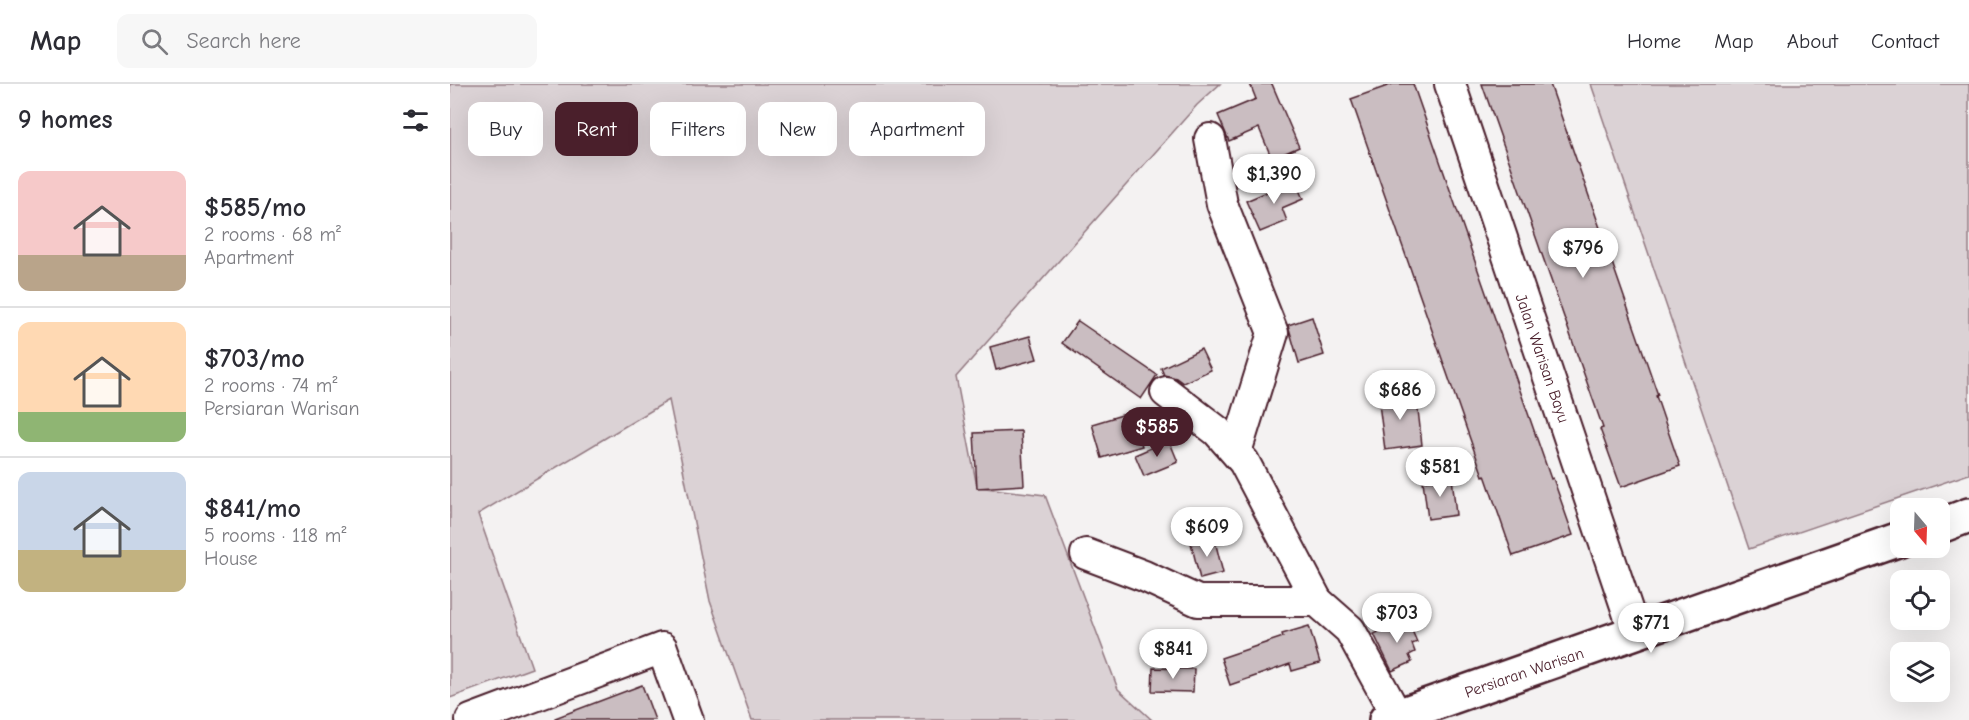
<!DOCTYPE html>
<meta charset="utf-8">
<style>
:root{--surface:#fff;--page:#f7f7f7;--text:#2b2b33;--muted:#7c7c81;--line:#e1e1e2;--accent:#4a1f2b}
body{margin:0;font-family:"Comic Neue",sans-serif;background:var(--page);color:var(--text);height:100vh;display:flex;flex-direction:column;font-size:22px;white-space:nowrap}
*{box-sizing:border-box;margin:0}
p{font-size:20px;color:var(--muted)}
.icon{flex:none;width:33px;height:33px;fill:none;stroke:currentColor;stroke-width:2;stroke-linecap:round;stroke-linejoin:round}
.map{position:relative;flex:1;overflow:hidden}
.drawer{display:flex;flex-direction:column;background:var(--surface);width:450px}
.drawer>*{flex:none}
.guide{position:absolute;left:18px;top:18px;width:570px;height:54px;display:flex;gap:12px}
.needle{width:39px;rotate:161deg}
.controls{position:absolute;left:1440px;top:414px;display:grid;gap:12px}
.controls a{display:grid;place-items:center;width:60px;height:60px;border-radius:12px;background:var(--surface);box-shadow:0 6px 24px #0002;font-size:30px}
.price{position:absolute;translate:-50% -51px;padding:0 14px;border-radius:21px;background:#fff;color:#222;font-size:20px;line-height:39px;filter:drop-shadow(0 2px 3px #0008)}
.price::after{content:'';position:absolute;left:50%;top:36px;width:18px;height:14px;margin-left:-9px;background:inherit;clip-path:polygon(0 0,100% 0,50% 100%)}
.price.on{background:var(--accent);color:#fff}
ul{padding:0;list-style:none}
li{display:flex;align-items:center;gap:18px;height:150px;padding:0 18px}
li+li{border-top:2px solid var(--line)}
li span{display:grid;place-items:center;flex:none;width:168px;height:120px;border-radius:12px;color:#555}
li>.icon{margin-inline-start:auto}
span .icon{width:72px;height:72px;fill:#fffc;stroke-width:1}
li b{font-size:26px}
h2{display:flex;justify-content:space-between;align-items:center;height:72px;padding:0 18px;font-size:26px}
.pill{padding:0 21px;border-radius:12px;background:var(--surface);box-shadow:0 6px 24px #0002;font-size:21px;line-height:54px}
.pill.on{background:var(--accent);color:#fff}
header{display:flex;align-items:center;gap:36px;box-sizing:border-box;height:84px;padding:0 30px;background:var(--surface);border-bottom:2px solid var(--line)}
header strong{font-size:28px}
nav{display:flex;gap:33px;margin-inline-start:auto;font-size:21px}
.search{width:420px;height:54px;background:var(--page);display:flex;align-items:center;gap:15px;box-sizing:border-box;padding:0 21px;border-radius:12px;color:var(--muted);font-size:22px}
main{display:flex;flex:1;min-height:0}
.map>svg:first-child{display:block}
</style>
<header>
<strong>Map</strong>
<div class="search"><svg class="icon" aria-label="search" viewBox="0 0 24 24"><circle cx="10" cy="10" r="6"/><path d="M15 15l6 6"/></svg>Search here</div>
<nav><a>Home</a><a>Map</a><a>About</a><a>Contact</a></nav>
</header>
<main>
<section class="drawer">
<h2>9 homes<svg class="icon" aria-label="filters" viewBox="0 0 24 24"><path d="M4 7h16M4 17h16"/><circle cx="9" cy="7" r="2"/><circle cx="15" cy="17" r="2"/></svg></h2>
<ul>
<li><span style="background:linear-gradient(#f6c9c9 70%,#b9a48a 0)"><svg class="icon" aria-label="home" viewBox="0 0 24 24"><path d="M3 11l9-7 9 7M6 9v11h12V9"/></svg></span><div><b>$585/mo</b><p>2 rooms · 68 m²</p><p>Apartment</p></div></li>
<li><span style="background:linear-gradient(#ffd9b3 75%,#8fb573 0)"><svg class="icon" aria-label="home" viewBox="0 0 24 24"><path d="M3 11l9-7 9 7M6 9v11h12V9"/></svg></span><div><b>$703/mo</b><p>2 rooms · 74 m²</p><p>Persiaran Warisan</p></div></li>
<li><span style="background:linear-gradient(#c9d6e8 65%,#c2b280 0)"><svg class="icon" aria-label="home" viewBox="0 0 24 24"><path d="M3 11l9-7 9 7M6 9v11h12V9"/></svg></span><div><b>$841/mo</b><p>5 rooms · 118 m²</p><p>House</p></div></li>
</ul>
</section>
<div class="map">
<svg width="1519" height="636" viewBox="0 0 1519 636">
<rect width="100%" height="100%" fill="#f4f2f2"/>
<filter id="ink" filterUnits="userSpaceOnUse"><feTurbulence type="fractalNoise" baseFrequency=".0167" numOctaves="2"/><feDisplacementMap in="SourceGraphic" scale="12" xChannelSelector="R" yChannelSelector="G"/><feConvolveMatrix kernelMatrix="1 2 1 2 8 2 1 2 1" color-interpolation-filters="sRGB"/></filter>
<g filter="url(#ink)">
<g fill="#dbd2d5" stroke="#927880" stroke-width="1.5">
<path d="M0,0h770l-23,21 -241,272 21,110 68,8 73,194 34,31h-400l-42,-119 -41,-201 -191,114 54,154 -82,30z"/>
<path d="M1141,0h378v390l-220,75z"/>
</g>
<g fill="#cabdc1" stroke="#4a1f2b" stroke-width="1.5">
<path d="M800,0h22l27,63 -27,12 -13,-31 -30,13 -11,-26 38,-16z"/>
<path d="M943,0h20l138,395 2,-1 20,57 -60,21 -28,-81 -2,1 -132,-377z"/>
<path d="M1032,0h68l108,311 -2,1 24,70 -59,21 -21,-58 3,-1z"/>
<path d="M845,96l8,19 -21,9 5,13 -27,11 -14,-31z"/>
<path d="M862,233l12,38 -25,8 -11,-38z"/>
<path d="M628,237l79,54 -16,24 -79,-56z"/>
<path d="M580,252l7,23 -41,11 -6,-23z"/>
<path d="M751,265l10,21 -28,13 -7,-5 -12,-3 -3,-7z"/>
<path d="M966,308l6,53 -37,5 -7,-54z"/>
<path d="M682,328l10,34 -40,12 -10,-34z"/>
<path d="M571,347l3,54 -47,3 -3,-55z"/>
<path d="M719,356l9,22 -34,14 -9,-21z"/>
<path d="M1002,393l4,38 -28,4 -5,-38z"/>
<path d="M764,453l9,36 -23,6 -9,-36z"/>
<path d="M957,535l10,23 -5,2 3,8 -6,3 3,7 -20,9 -18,-37z"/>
<path d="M859,542l11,37 -28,8 -2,-7 -60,21 -9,-27 62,-21 -1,-3z"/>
<path d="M703,584l41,1 -1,23 -41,-1z"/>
<path d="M192,601l13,35h-100v-2z"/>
</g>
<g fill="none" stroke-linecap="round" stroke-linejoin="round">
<defs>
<g id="minor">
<path d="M1000,0l185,549"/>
<path d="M760,55l12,65 51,129 -37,119"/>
<path d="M716,308l51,39 27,31 73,139"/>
<path d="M636,470l58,22 54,25h119l33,29 47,86"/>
<path d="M21,636l191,-72 26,72"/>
</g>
<g id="major">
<path d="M1490,442l29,-11"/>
<path d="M936,636l514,-181"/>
</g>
</defs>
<use href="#minor" stroke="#4a1f2b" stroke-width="34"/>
<use href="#major" stroke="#4a1f2b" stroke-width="38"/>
<use href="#minor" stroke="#fff" stroke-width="30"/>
<use href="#major" stroke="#fff" stroke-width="33"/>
</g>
</g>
<g text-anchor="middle" stroke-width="4.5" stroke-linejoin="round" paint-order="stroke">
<g font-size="16" fill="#4a1f2b" stroke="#fff">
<text transform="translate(1093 274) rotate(71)" y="6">Jalan Warisan Bayu</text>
<text transform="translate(1074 588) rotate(-19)" y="6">Persiaran Warisan</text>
</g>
</g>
</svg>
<div class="controls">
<a><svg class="needle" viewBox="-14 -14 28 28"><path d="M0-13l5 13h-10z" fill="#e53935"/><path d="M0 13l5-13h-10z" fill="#7c7c81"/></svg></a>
<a><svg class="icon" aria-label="locate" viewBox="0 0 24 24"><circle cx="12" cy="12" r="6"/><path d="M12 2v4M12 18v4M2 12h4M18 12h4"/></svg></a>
<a><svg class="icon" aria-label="layers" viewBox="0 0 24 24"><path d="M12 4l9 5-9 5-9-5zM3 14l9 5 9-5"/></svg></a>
</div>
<b class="price" style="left:824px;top:121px">$1,390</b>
<b class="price" style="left:1133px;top:195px">$796</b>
<b class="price" style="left:950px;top:337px">$686</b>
<b class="price on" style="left:707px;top:374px">$585</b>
<b class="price" style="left:990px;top:414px">$581</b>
<b class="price" style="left:757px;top:474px">$609</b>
<b class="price" style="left:947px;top:560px">$703</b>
<b class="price" style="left:1201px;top:570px">$771</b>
<b class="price" style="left:723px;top:596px">$841</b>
<div class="guide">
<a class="pill">Buy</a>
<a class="pill on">Rent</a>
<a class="pill">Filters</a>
<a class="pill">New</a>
<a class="pill">Apartment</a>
</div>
</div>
</main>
